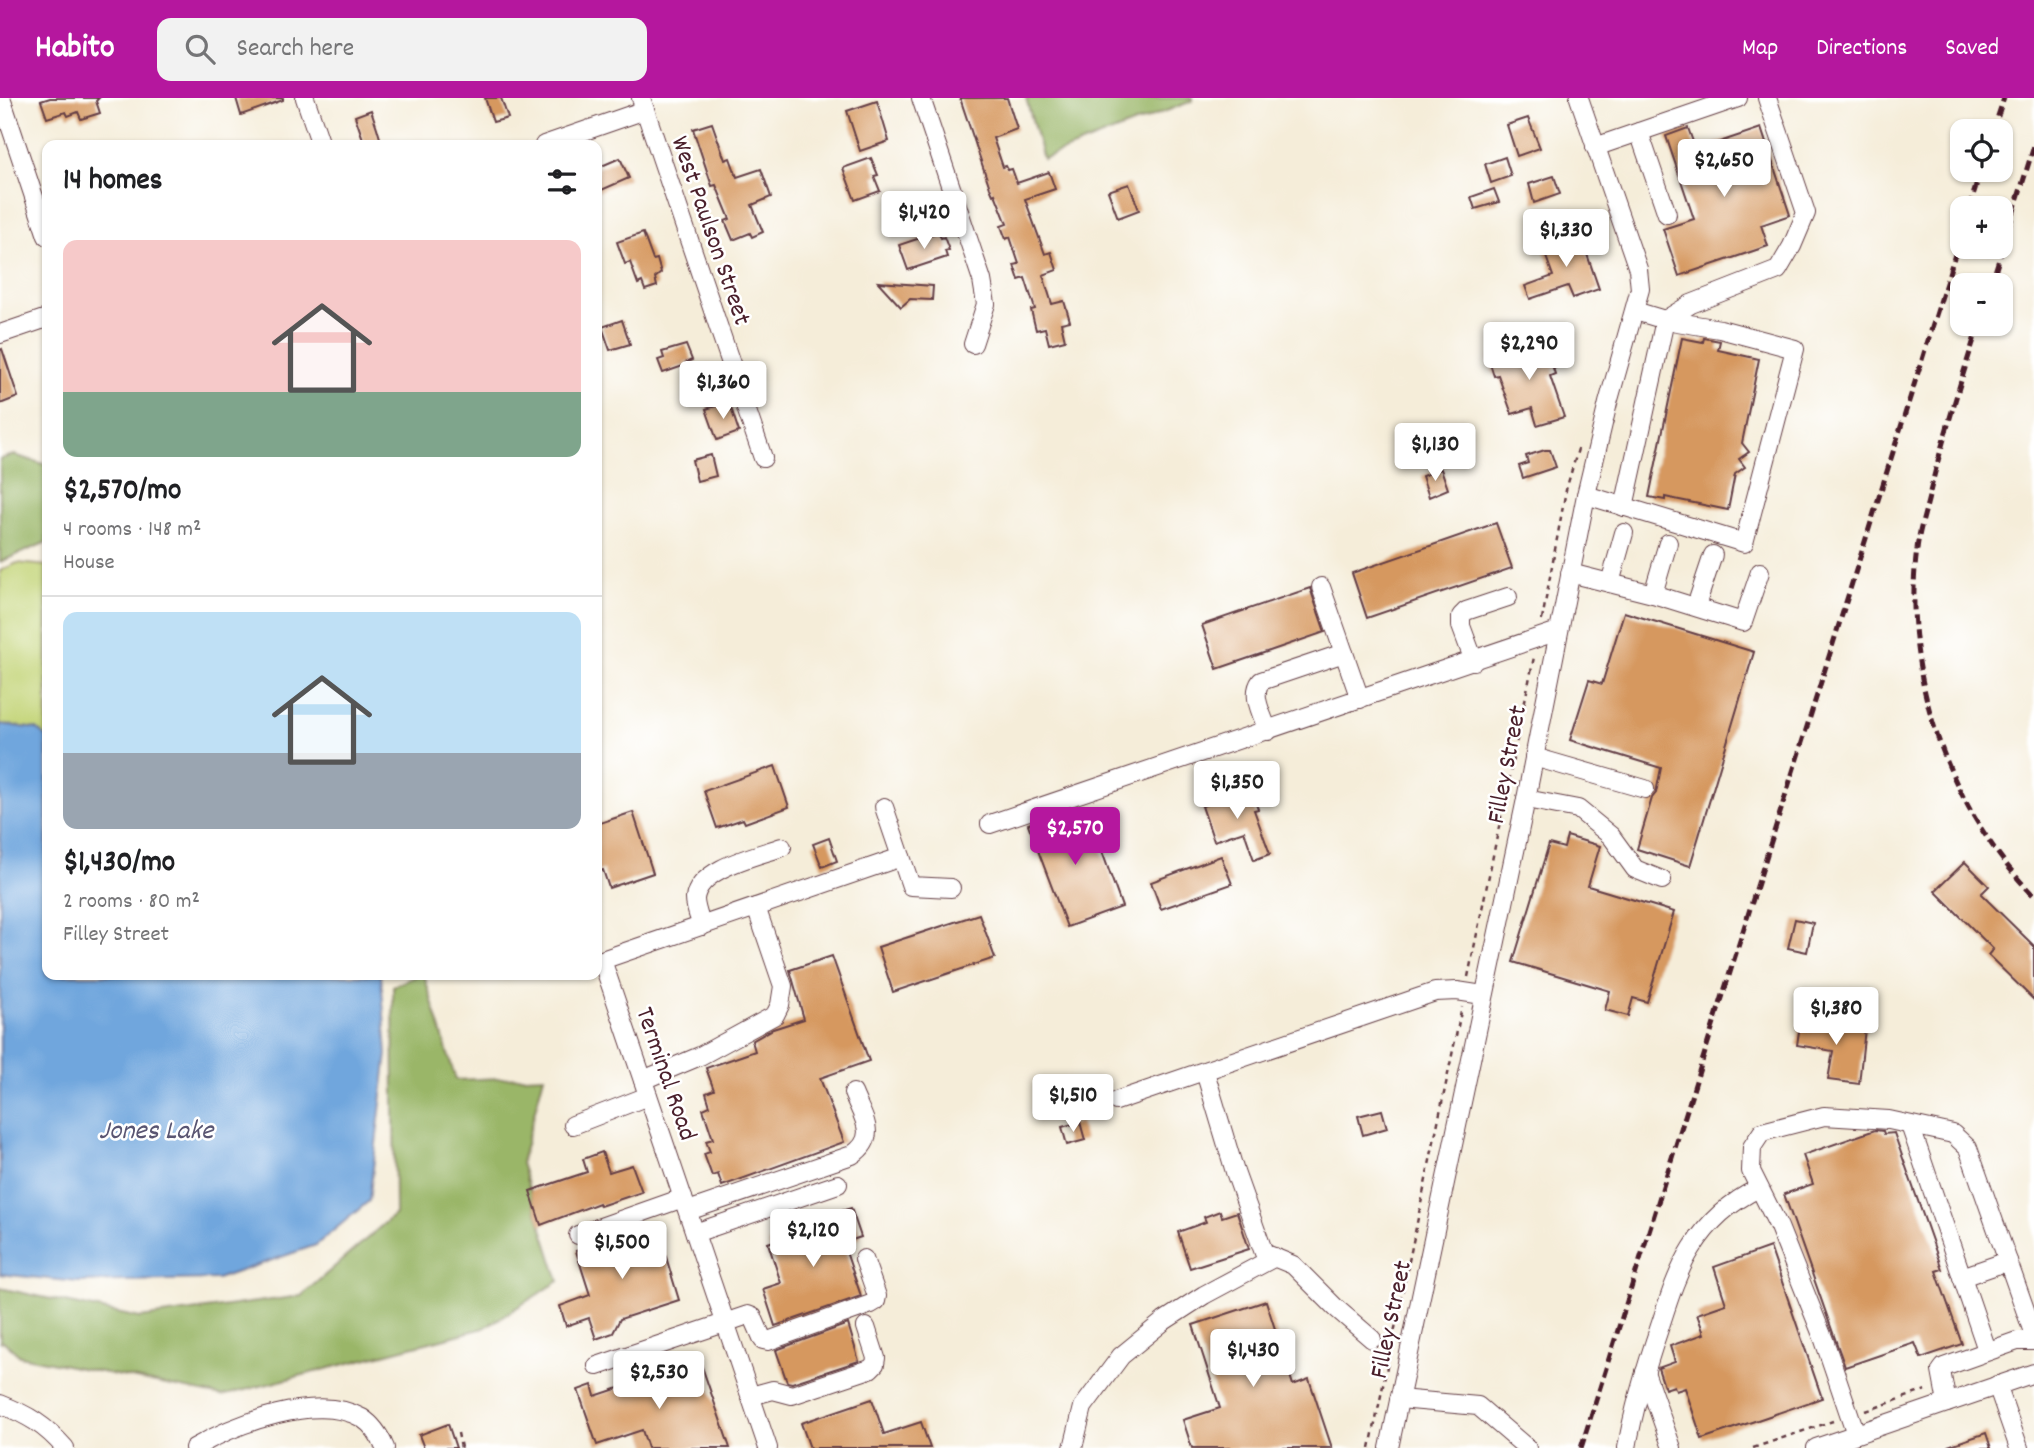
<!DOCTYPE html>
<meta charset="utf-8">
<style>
:root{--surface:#fff;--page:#f2f2f2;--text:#202124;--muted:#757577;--line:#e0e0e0;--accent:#b5179e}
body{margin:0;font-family:Dekko,sans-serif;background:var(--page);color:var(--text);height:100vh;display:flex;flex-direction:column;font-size:26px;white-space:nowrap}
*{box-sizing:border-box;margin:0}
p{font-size:23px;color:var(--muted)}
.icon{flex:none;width:38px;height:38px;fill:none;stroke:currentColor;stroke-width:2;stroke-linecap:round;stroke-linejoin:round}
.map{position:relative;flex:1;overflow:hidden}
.sheet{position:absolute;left:42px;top:42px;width:560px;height:840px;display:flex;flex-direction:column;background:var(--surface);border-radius:14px;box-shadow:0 2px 5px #0004}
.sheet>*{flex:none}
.buttons{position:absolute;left:1950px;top:21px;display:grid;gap:14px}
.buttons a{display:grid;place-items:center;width:63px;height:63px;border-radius:14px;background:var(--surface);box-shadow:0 2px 5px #0004;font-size:35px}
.price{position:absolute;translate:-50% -60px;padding:0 16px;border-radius:7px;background:#fff;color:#222;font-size:23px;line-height:46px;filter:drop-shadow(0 2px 4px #0008)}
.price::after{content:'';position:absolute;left:50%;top:42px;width:21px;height:16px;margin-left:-10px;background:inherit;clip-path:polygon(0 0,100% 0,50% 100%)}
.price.current{background:var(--accent);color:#fff}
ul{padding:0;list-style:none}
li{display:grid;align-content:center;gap:14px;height:371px;padding:0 21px}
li+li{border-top:2px solid var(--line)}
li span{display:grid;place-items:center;height:217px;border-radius:14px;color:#555}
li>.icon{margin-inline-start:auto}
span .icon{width:126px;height:126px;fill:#fffc;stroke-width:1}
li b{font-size:30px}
h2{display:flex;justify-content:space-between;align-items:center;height:84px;padding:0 21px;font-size:30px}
header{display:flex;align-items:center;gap:42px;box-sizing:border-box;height:98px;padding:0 35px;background:var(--accent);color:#fff}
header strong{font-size:33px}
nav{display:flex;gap:38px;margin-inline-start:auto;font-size:24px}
.search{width:490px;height:63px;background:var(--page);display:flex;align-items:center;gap:18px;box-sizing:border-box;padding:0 24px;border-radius:14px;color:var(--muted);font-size:26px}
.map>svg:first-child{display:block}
</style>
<header>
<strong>Habito</strong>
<div class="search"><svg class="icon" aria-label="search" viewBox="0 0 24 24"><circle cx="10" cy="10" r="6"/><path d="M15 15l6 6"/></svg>Search here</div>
<nav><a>Map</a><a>Directions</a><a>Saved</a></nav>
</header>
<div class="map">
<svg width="2034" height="1350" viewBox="0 0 2034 1350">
<rect width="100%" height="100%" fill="#fff"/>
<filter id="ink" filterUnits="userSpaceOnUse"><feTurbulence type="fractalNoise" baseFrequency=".0143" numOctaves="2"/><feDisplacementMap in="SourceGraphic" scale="14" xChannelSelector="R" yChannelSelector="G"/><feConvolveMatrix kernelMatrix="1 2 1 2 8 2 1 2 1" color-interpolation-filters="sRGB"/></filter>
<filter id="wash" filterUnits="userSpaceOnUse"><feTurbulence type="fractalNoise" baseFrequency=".00686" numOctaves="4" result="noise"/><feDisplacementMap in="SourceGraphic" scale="28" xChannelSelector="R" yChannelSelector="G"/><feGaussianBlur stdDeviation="1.57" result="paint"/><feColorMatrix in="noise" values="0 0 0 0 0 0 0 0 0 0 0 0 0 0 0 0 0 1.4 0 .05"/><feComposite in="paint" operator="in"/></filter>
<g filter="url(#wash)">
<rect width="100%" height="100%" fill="#f5edd9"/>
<path fill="#c3d477" stroke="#867a51" stroke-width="2" d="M17,465l30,3v172l-11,-9 -36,-5v-153z"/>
<g fill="#9ab668" stroke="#726a4a" stroke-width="2">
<path d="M1026,0h166v3l-149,58z"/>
<path d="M14,357l33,10v77l-47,20v-103z"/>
<path d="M419,877h5l32,105 88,-4 -23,87 38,118 -75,47 -262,68 -202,-40 -17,-15 -3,1v-54l140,30 161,-22 94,-82 -2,-228z"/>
</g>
<path fill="#70a6dd" stroke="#5d6284" stroke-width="2" d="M0,626l37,5 10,9v237h334l6,79 -18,147 -53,44 -99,34 -139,3 -78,-8z"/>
<g id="blocks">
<g fill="#d6985f">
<path d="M50,0h49l-3,3 4,12 -19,6 -3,-7 -10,4 -2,-4 -19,6 -6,-17z"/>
<path d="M236,0h47v2l-42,15z"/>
<path d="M485,0h16l7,20 -15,4z"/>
<path d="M960,0h47l10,31 -24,9 10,29 3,-1 2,4 4,-1 5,14 32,-11 6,17 -30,10 20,55 6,-2 6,18 -14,5 9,29 12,-3 6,20 -9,2 4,17 -16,4 -4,-16 -9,2 -5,-20 4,-1 -10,-31 -6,2 -5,-15 5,-1 -9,-27 -4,2 -5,-13 6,-2 -12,-30 -2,1 -3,-7z"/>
<path d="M877,3l12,40 -29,10 -13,-40z"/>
<path d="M371,12l6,18 5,17h-17l-10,-29z"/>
<path d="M1528,20l12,30 -23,8 -10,-31z"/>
<path d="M712,25l13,37 5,-2 7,19 24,-8 10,28 -19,8 11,27 -11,5 -2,-4 -17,7 -8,-19 5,-2 -14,-34 -4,1 -19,-57z"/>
<path d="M1688,30l8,22 65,-22 29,87 -29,10 7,21 -89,30 -16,-47 31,-10 -28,-83z"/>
<path d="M1505,59l6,19 -20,7 -6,-19z"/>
<path d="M620,60l9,20 -32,14v-24z"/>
<path d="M871,60l7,17 -4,1 6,15 -25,9 -12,-32z"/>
<path d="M1554,78l6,18 -26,9 -5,-19z"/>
<path d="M1129,86l10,26 -21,8 -10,-27z"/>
<path d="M1494,91l5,13 -24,7 -4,-12z"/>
<path d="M938,134l3,6 3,-1 5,13 -4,1 2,6 -39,13 -9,-25z"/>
<path d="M643,135l10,27 4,-1 4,14 -6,5 2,8 -12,4 -3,-8 -4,2 -8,-22 -5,2 -8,-22z"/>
<path d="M1574,135l1,2 5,-1 19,55 -26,9 -5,-12 -38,13 -5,-13 28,-10 -9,-25 5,-2 -2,-7z"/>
<path d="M878,184l55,4 -1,14 -22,-1 -9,8z"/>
<path d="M622,222l8,24 -20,6 -8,-23z"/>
<path d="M1682,240l21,4 1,-4 16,3 -2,9 41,9 -17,84 7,9 -10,7 6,8 -10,7 -7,36 -63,-13v3l-16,-3z"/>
<path d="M686,247l6,15 -7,3 1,2 -23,8 -5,-13 6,-2 -2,-6z"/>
<path d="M1537,247l3,8 8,-2 2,5 3,-2 5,13 -5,1 2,6 -5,2 14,41 -27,8 -5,-17 -20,6 -14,-39 -4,1 -6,-19 17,-6 1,4z"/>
<path d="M2,251l16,48 -18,7v-54z"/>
<path d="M729,304l10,30 -22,8 -11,-31z"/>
<path d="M1545,352h5l6,17 -33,11 -4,-12 9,-3 -2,-7z"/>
<path d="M711,357l5,21 -19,5 -5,-21z"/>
<path d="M1441,371l7,20 -19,8 -7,-21z"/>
<path d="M1496,425l16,45 -145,50 -15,-45z"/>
<path d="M1310,490l15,44 -108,37 -15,-44z"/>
<path d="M1624,514l130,40 -64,214 -53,-17 15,-51 4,-5 5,-25 -91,-28 19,-60 13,4z"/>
<path d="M775,668l14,41 -44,16 -2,-4 -26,9 -13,-37z"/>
<path d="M1251,691l7,20 -4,1 16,44 -16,6 -10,-29 -30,10 -12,-35z"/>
<path d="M1079,708l10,28 6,-2 27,75 -55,20 -39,-103z"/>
<path d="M633,714l20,61 -44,15 -6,-18 -6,2v-48z"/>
<path d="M1567,738l33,10 -12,40 86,26 -27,90 -14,-4 -5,18 -23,-6 5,-19 -97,-29 36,-118 15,4z"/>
<path d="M829,740l8,23 -15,6 -9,-23z"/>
<path d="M1221,758l11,28 -71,25 -10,-27z"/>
<path d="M1965,764l24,24 -8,8 53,52v54l-46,-45 5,-6 -58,-58z"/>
<path d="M979,816l16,44 -102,34 -15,-45z"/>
<path d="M1795,821l18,4 -6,29 -19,-4z"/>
<path d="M832,858l37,105 -49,17 24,64 -122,44 -4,-12 -6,2 -8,-22 6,-2 -4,-11 7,-2 -10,-30 7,-3 -4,-13 8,-3 -8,-22 49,-17 -3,-10 21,-12 31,-10 -14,-49z"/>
<path d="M1801,920l64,10 -6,56 -31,-4 5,-29 -36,-6z"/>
<path d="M1382,1012l5,18 -24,7 -5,-19z"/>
<path d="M1080,1024l5,18 -18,5 -5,-18z"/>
<path d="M1875,1032l8,1 1,3 10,-1 48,136 -6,2 26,73 -41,14 -6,-15 -70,24 -61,-173 29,-10 -10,-29z"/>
<path d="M602,1054l7,20 23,-7 10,27 -42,14 -1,-3 -58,22 -11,-34 57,-19 -4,-13z"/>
<path d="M851,1110l10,29 -18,6 18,53 -86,30 -12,-37 18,-6 -13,-40 57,-19 -2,-7z"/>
<path d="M1220,1113l2,6 15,-5 12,37 -59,19 -12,-36 28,-10 -2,-5z"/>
<path d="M656,1126l23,76 -59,19 -7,14 -17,6 -7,-21 -23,8 -6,-20 30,-11 -14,-44z"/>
<path d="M1770,1149l52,151 -120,41 -17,-51 -9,3 -2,-5 -9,3 -7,-21 17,-6 -5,-16 34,-12 -7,-20 29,-10 -12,-37z"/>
<path d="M1266,1203l27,84 16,-6 23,69h-140l-9,-28 37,-12 -27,-83z"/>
<path d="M848,1226l11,37 -67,22 -5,-1 -11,-32z"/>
<path d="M700,1263l30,87h-82l-6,-18 -45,15 -19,-55 14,-5 3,11z"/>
<path d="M872,1301l12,35 37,-12 9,26h-120l-9,-25z"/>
<path d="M448,1326l8,24h-32l-5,-13z"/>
<path d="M1986,1335l5,15h-43v-2z"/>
</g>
</g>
</g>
<g filter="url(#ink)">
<use href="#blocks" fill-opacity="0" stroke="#643e45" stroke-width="2"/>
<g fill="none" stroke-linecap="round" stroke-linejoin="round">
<defs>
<g id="minor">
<path d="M1,0l46,138"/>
<path d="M305,0l16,47"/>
<path d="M641,0l122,360"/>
<path d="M921,0l61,182 4,24 -13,40"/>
<path d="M1639,34l28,82"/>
<path d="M544,47l101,-35"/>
<path d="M1595,49l143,-49"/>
<path d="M0,236l47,-16"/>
<path d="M1586,397l158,48 51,-194 -75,-20 -55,-9 -30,-9"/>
<path d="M1624,409l41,-187 26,-16 87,-34 14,-24 14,-33 -39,-115"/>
<path d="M1570,475l83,21 90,28 17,-50"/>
<path d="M1610,485l14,-50"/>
<path d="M1321,489l39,112"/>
<path d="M1653,496l15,-51"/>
<path d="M1696,508l17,-51"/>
<path d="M1474,563l-13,-35v-10l5,-5 42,-14"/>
<path d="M1268,633c-5,-15 -18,-36 -7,-50l83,-28"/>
<path d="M1534,659l111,32"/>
<path d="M1526,701l52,10 33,27 24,33 27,11"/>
<path d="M884,709l27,79 40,2"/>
<path d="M990,726l568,-193"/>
<path d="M702,828c-3,-9 -7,-18 -7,-27 3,-31 62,-43 87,-52"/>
<path d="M1205,974l30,100 29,81 29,12 43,43 36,31"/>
<path d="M643,982l57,-24 75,-41 5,-10 3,-19 -27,-79"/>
<path d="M1116,1003l319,-109 22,-1 26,4"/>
<path d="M573,1027l75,-29"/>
<path d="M1910,1027l77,225"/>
<path d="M688,1113l164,-56c27,-18 11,-37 1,-62"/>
<path d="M695,1135l143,-49"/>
<path d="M578,1137l105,-37"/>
<path d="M1962,1179l46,-16"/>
<path d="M597,1268l151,-51 5,2 10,23 5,1 103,-37 5,-3 1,-5 -13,-37"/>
<path d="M1645,1274l27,76"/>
<path d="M1997,1287l22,63"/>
<path d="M751,1298l22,-6 19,5 78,-26 5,-5 1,-6 -10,-31"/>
<path d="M1399,1301l79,7 49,42"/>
<path d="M1947,1305l-6,-32 3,-4 73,-26h17"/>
<path d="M0,1306c28,11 45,21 65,44"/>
<path d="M1856,1336l-32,-94 -45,-113 -28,-56 1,-24 10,-15 62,-16 65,4 64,14 15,14 66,187"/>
<path d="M194,1350c41,-24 123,-56 168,-30 11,7 18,18 23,30"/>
<path d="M768,1350l-166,-488 299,-103"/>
<path d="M1073,1350l10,-41 38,-51 43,-35 40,-26 71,-38"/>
<path d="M1389,1350l137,-649 60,-304 22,-92 32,-114 -2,-20 -59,-171"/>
<path d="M1627,1350c7,-43 20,-84 34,-125 8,-25 17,-53 31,-75 16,-26 40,-47 67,-60"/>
<path d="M1816,1350l218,-75"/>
</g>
</defs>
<use href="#minor" stroke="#643e45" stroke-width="20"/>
<g stroke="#643e45" stroke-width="2.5" stroke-dasharray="5 5" stroke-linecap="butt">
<path d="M1542,522l24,-130 12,-41"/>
<path d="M1468,879l66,-320"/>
<path d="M1866,1313l60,-21"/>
<path d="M458,1335l3,15"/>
<path d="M1370,1350l92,-441"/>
<path d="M1753,1350l80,-27"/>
</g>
<use href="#minor" stroke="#fff" stroke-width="18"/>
<g stroke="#4a1f2b" stroke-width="5" stroke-dasharray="10 5" stroke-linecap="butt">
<path d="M1993,33l11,-33"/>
<path d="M1969,110l12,-38"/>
<path d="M1991,187l43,-139"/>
<path d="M1979,226c-18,56 -35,111 -49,168 -4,19 -11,38 -13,57 -16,123 31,259 117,347"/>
<path d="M1581,1350l381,-1216"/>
</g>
</g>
</g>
<g text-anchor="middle" stroke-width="5" stroke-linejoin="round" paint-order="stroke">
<g font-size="26" fill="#4a1f2b" stroke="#fff">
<text transform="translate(713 132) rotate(71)" y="9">West Paulson Street</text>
<text transform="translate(1505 666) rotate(-79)" y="9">Filley Street</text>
<text transform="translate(668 975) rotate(71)" y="9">Terminal Road</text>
<text transform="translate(1389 1221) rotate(-78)" y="9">Filley Street</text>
</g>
<g font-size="28" font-style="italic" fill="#595572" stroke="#fff">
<text x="156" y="1040">Jones Lake</text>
</g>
</g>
</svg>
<div class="buttons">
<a><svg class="icon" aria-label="locate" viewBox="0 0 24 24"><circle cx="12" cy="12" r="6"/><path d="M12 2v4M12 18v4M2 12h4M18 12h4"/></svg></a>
<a>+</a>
<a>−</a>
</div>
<b class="price" style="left:1724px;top:101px">$2,650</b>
<b class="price" style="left:924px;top:153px">$1,420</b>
<b class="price" style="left:1566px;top:171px">$1,330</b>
<b class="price" style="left:1529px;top:284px">$2,290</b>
<b class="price" style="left:723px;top:323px">$1,360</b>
<b class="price" style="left:1435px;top:385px">$1,130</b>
<b class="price" style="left:1237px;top:723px">$1,350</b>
<b class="price current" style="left:1075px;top:769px">$2,570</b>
<b class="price" style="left:1836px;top:949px">$1,380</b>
<b class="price" style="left:1073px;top:1036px">$1,510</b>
<b class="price" style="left:813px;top:1171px">$2,120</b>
<b class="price" style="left:622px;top:1183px">$1,500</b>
<b class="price" style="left:1253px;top:1291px">$1,430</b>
<b class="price" style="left:659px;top:1313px">$2,530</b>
<section class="sheet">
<h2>14 homes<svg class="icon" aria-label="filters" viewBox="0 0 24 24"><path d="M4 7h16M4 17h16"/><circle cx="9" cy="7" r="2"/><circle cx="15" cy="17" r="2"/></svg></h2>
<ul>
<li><span style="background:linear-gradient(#f6c9c9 70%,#7fa58c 0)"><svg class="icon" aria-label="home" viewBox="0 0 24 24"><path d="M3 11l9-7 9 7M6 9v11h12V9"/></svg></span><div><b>$2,570/mo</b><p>4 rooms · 148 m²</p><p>House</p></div></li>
<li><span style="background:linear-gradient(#bfe0f5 65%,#9aa5b1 0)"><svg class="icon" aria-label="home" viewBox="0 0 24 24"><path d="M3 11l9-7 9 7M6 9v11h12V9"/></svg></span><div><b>$1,430/mo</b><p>2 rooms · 80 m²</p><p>Filley Street</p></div></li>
</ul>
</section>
</div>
